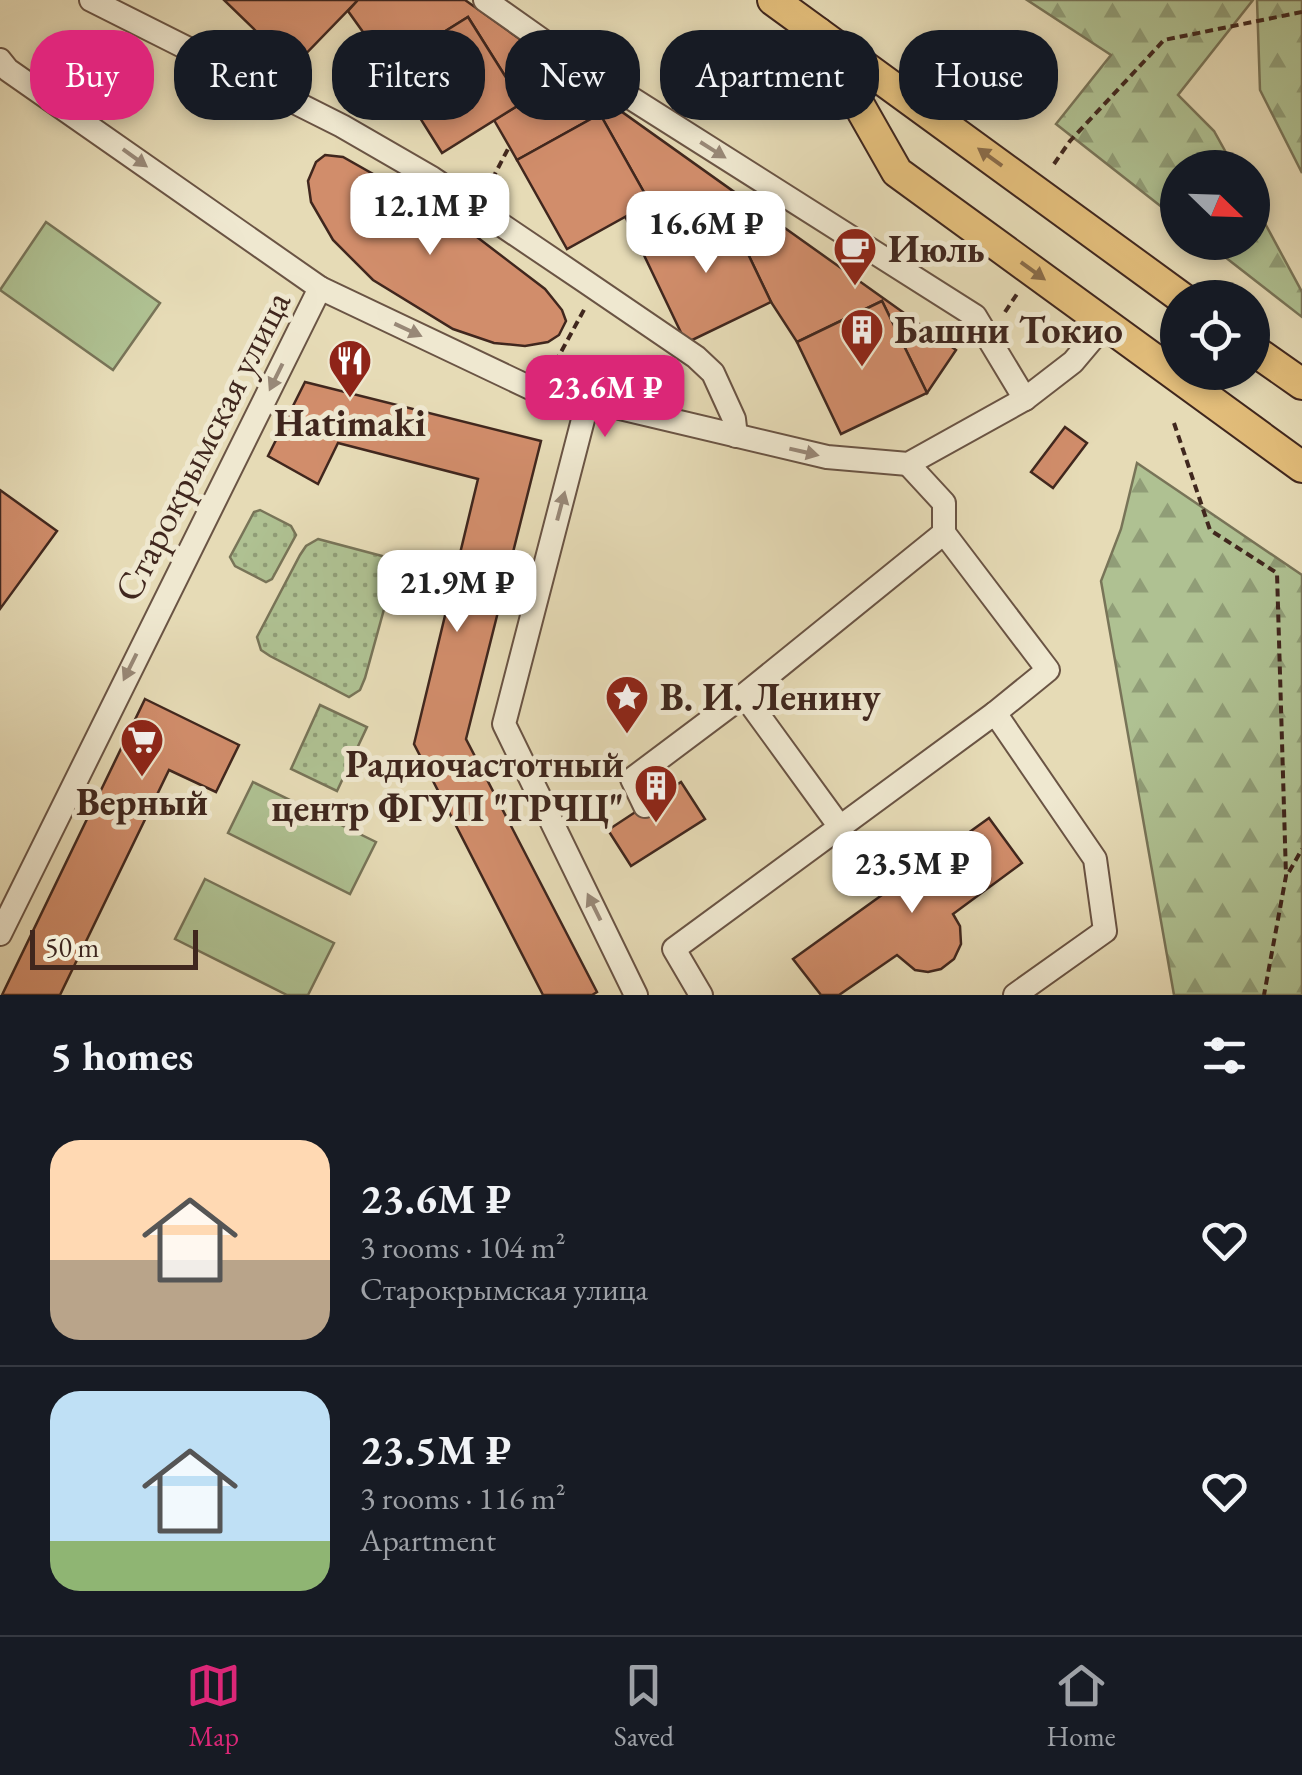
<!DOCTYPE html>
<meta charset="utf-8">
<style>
:root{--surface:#171b24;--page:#20242c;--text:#f1f3f6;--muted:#9ea1a6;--line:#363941;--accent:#db2777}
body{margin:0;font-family:"EB Garamond",serif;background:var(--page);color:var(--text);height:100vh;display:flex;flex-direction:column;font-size:38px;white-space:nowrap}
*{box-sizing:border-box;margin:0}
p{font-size:32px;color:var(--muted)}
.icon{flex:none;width:55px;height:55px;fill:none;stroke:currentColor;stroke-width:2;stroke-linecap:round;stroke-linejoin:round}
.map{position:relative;height:995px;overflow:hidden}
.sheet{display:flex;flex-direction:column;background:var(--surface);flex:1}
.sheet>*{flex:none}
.hud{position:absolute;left:30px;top:30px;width:1242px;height:90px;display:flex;gap:20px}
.needle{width:65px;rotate:113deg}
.fabs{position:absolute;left:1160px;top:150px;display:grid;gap:20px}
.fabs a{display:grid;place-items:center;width:110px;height:110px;border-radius:50%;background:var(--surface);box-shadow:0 5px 15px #0003;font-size:50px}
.scale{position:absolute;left:30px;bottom:25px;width:168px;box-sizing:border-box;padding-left:10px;border:5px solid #40271e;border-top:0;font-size:28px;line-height:35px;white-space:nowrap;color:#40271e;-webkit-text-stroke:8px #efe8d0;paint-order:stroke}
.price{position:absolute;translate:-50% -85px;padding:0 22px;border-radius:20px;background:#fff;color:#222;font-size:32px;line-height:65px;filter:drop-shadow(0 2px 5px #0008)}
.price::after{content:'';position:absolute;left:50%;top:60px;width:30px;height:22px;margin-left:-15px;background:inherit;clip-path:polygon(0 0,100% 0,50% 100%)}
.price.selected{background:var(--accent);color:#fff}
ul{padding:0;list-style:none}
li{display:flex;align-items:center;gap:30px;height:250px;padding:0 50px}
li+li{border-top:2px solid var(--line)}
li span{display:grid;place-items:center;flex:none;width:280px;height:200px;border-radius:30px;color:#555}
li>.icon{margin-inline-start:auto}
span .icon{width:120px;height:120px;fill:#fffc;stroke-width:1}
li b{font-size:42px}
h2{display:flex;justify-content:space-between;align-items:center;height:120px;padding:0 50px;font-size:42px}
.tag{padding:0 35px;border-radius:40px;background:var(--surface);box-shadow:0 5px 15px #0003;font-size:35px;line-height:90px}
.tag.selected{background:var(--accent);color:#fff}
.menu{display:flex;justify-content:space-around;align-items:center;height:140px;border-top:2px solid var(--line);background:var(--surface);font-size:28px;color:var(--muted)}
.menu a{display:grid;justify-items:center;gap:5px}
.menu .selected{color:var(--accent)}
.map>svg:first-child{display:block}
</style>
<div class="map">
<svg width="1302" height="995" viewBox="0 0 1302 995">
<defs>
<pattern id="grass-dots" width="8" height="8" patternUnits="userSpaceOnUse" patternTransform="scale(2.5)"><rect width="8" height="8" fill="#afc192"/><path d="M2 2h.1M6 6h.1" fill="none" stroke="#909d77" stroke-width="1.8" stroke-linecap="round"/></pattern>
<pattern id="forest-firs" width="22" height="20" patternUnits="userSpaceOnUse" patternTransform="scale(2.5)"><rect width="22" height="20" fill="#afc192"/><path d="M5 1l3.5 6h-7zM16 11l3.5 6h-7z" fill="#909d77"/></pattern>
</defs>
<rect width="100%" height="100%" fill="#e6dbb6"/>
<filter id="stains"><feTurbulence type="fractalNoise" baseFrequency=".002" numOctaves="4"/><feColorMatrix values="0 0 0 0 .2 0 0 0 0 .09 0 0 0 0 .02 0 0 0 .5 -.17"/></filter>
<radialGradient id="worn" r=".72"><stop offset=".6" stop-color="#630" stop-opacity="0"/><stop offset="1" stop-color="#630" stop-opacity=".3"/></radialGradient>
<g fill="url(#grass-dots)" stroke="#787458" stroke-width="2.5">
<path d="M260,510l31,16 5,9 -24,44 -6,3 -31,-16 -5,-9 24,-45z"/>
<path d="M318,539l64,17 8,4 4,13 -29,105 -5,12 -11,7 -79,-41 -9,-6 -4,-13 43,-82 6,-9z"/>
<path d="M320,705l47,22 -30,64 -46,-22z"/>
</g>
<g fill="url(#forest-firs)" stroke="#787458" stroke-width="2.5">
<path d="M1027,0h226l-75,95 36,36 20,36 -56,1 -1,51 -121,-95 55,-69z"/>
<path d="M1257,0h45v173l-42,-83z"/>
<path d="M1253,201l49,91v25l-95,-74 45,-1z"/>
<path d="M1137,463l165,112v420h-128l-73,-414 20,-52z"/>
</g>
<g fill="#afc192" stroke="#787458" stroke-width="2.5">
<path d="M46,222l114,81 -47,67 -113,-80z"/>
<path d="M253,782l123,60 -26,52 -122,-61z"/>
<path d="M205,879l129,64 -26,52h-21l-112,-56z"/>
</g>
<g fill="#d18d6b" stroke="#40271e" stroke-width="2.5">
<path d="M224,0h134l-65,67z"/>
<path d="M358,0h107l491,350 -29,43 -45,-92 -85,41 -26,-40 -44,-92 -85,41 -17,-35 25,-13 -50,-89 -83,46 -23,-40 28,-17 -54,-86 -80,50 -40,-56z"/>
<path d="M468,17l54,86 -80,50 -54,-86z"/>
<path d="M600,114l50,89 -83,46 -50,-89z"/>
<path d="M325,155l18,2 113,64 89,68 17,21 4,11 -7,14 -11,7 -23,4 -31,-3 -41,-14 -80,-49 -40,-40 -22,-38 -3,-21 8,-19z"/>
<path d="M727,210l44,92 -85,41 -44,-92z"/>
<path d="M882,301l45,92 -86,41 -44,-92z"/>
<path d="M305,382l236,59 -75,298 131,253 -5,3h-49l-129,-251 64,-265 -140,-36 -20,41 -50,-28z"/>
<path d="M1065,427l22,16 -34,45 -22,-16z"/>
<path d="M0,490l57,41 -57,78z"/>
<path d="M145,699l94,46 -23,47 -47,-22 -109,225h-58z"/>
<path d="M681,782l24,37 -74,47 -23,-36z"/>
<path d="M989,818l33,45 -69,51 7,12 1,18 -7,15 -13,10 -13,3 -13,-2 -18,-15 -58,40h-18l-28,-36z"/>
</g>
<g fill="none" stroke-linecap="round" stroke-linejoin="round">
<defs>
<g id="minor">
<path d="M91,0l251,126 90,52 151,102 113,77 17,16 21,46 2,17"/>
<path d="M485,0l78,55 412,261 50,83"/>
<path d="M0,60l8,10 312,218 -320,646"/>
<path d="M320,288l219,104 47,16"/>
<path d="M944,533l104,137 -53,43"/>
<path d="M744,695l200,-162v-30l-36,-39"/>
<path d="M645,806l-13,-27 112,-84 96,132"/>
<path d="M636,995l-132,-271 82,-316 13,-5 228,54 81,7 117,-65 48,-37 32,-38"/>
<path d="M701,995l-27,-46 321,-236 100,146 10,72 -90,64"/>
</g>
<g id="major">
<path d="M773,0l409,298"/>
<path d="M818,33l79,139 405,295"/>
<path d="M1252,349l50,35"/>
</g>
</defs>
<use href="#minor" stroke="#6a5444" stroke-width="26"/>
<use href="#major" stroke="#40271e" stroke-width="34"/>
<g stroke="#40271e" stroke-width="4" stroke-dasharray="8 5" stroke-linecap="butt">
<path d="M1054,164l16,-23 94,-101 138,-28"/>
<path d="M486,191l23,-44"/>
<path d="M1005,312l14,-21"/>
<path d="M549,374l36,-66"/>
<path d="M1174,423l36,107 67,43 9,303 -22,119"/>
<path d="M1289,872l13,-23"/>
</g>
<use href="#minor" stroke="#efe8d0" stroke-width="22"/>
<use href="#major" stroke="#e3be7b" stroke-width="30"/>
</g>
<defs><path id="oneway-solid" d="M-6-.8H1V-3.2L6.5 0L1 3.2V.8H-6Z" transform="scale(2.5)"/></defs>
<g fill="#988877">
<use href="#oneway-solid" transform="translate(713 150) rotate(32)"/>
<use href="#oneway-solid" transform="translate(135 158) rotate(36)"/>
<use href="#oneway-solid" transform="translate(408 330) rotate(25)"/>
<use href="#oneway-solid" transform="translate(276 377) rotate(116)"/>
<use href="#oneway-solid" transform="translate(804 452) rotate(13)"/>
<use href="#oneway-solid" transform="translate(561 506) rotate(-75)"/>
<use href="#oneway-solid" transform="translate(130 667) rotate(116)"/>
<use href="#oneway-solid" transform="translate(594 907) rotate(-116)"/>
</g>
<g fill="#896b48">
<use href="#oneway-solid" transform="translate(990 157) rotate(-144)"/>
<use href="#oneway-solid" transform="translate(1033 271) rotate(36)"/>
</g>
<defs>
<symbol id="cafe-pin" viewBox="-11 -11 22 30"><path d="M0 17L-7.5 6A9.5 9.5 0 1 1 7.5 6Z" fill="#8f2418" stroke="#efe8d0"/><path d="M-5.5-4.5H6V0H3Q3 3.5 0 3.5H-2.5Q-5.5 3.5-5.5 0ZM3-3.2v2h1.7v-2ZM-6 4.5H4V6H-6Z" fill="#fff"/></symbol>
<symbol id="building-pin" viewBox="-11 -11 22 30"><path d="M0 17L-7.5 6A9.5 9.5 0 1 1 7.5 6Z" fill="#8f2418" stroke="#efe8d0"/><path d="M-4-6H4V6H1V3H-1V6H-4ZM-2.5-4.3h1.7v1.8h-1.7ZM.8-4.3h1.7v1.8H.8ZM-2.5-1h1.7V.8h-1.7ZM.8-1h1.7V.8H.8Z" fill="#fff"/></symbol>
<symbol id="restaurant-pin" viewBox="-11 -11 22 30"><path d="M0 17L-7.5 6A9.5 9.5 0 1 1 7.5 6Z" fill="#8f2418" stroke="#efe8d0"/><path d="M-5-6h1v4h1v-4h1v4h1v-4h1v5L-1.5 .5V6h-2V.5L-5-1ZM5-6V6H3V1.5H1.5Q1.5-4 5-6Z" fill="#fff"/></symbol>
<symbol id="sight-pin" viewBox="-11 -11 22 30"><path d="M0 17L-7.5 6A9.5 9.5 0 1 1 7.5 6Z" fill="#8f2418" stroke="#efe8d0"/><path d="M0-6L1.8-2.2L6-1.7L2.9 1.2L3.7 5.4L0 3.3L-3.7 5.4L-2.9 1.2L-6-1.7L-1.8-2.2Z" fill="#fff"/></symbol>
<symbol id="supermarket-pin" viewBox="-11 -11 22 30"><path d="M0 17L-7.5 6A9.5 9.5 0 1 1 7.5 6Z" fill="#8f2418" stroke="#efe8d0"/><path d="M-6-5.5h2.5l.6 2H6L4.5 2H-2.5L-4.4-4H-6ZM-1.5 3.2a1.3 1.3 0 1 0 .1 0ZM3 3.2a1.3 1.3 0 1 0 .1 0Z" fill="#fff"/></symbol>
</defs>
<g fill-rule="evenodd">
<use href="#cafe-pin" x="830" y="224" width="50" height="68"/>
<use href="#building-pin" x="837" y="305" width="50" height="68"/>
<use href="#restaurant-pin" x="325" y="336" width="50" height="68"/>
<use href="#sight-pin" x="602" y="672" width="50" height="68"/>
<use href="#supermarket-pin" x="117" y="715" width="50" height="68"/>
<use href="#building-pin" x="631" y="761" width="50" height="68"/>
</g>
<g text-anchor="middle" stroke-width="10" stroke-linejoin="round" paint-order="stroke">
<g font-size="38" font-weight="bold" fill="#40271e" stroke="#efe8d0" text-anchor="start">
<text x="888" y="262">Июль</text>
<text x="894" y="343">Башни Токио</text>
<text x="350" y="436" text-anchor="middle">Hatimaki</text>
<text x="660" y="710">В. И. Ленину</text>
<text x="624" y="777" text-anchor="end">Радиочастотный<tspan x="624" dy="44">центр ФГУП "ГРЧЦ"</tspan></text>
<text x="142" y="815" text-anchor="middle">Верный</text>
</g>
<g font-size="38" fill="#40271e" stroke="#efe8d0">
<text transform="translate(202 446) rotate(-63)" y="13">Старокрымская улица</text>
</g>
</g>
<rect width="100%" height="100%" filter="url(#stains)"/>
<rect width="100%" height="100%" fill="url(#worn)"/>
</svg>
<div class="fabs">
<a><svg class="needle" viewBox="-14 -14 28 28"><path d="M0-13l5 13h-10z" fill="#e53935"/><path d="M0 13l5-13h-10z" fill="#9ea1a6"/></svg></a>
<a><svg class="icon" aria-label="locate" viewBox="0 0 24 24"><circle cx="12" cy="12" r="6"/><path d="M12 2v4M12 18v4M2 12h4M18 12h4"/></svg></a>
</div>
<div class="scale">50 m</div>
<b class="price" style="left:430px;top:258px">12.1M ₽</b>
<b class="price" style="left:706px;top:276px">16.6M ₽</b>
<b class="price selected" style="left:605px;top:440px">23.6M ₽</b>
<b class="price" style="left:457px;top:635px">21.9M ₽</b>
<b class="price" style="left:912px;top:916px">23.5M ₽</b>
<div class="hud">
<a class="tag selected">Buy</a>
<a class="tag">Rent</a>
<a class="tag">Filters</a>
<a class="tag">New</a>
<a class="tag">Apartment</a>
<a class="tag">House</a>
</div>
</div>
<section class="sheet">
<h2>5 homes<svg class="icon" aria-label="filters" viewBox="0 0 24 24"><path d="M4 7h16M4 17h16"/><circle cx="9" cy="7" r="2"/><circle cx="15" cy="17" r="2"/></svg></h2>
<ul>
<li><span style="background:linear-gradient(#ffd9b3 60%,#b9a48a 0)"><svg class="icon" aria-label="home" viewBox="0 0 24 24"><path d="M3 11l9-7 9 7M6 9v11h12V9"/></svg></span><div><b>23.6M ₽</b><p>3 rooms · 104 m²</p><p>Старокрымская улица</p></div><svg class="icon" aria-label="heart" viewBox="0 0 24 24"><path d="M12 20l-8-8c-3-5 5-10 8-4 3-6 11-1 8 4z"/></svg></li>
<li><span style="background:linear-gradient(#bfe0f5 75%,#8fb573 0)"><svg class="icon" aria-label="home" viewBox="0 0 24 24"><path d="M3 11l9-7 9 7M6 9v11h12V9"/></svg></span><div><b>23.5M ₽</b><p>3 rooms · 116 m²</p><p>Apartment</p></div><svg class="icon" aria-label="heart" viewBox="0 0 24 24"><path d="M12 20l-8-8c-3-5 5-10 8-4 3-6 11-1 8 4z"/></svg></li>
</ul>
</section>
<nav class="menu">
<a class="selected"><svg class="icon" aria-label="map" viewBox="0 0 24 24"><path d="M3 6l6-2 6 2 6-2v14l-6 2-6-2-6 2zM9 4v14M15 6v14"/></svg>Map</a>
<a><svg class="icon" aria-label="saved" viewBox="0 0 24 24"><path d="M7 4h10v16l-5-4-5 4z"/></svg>Saved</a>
<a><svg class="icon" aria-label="home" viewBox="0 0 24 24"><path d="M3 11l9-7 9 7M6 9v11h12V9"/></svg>Home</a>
</nav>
